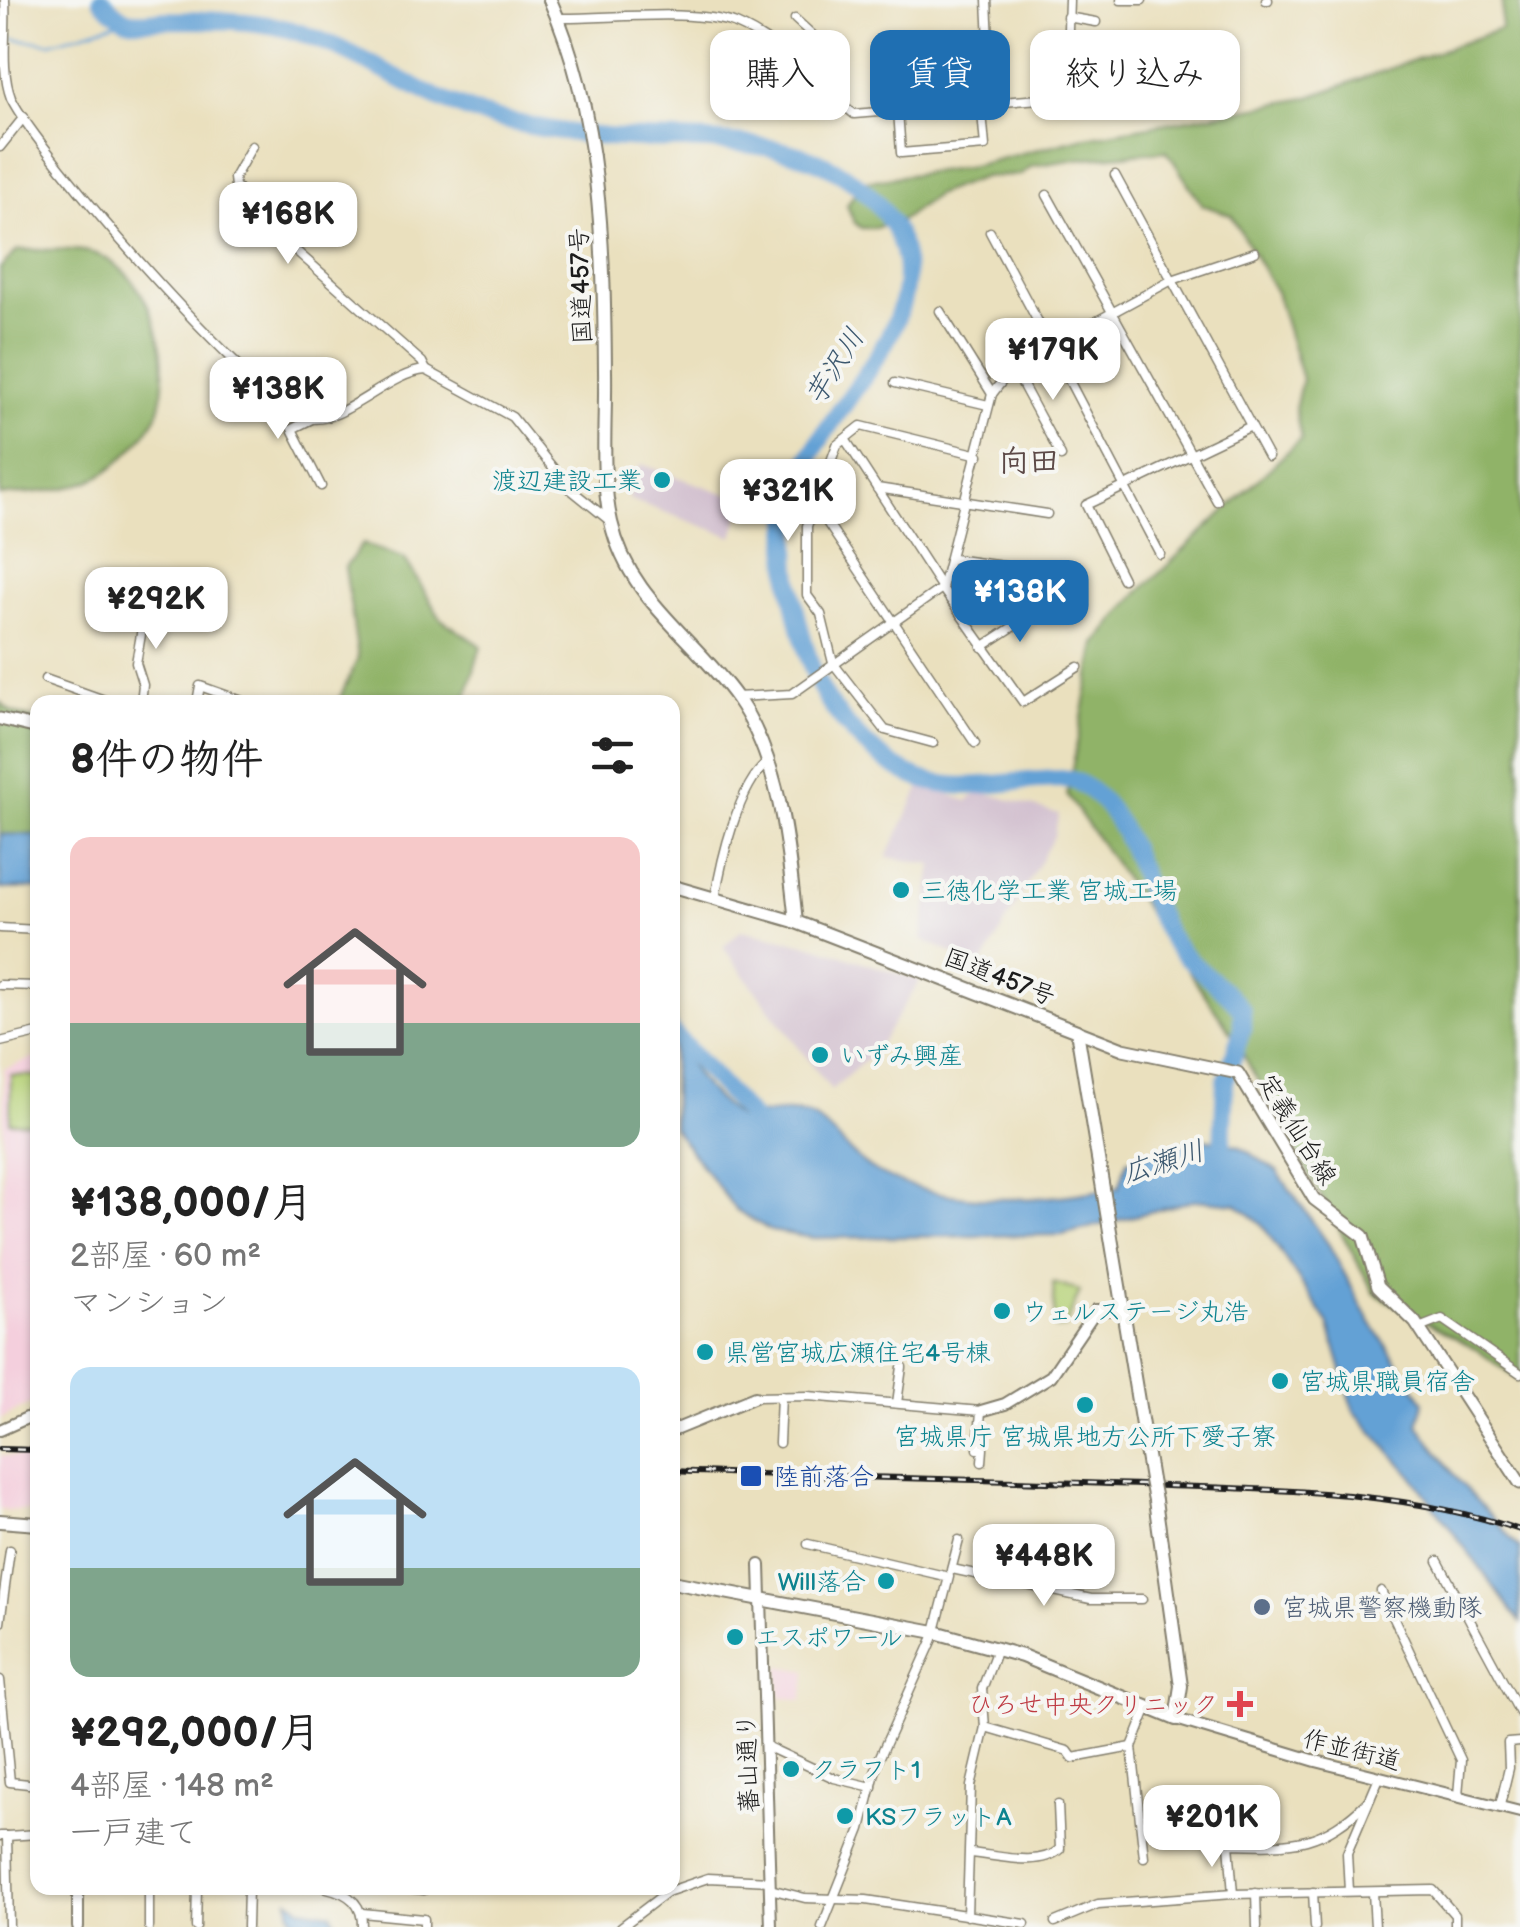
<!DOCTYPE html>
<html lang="ja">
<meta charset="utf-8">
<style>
:root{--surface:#fff;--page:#f6f6f6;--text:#222;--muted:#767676;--accent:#1f6fb2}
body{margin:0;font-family:"Balsamiq Sans","Klee One",sans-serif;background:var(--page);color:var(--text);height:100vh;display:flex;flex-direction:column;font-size:38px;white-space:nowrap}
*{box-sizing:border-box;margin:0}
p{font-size:32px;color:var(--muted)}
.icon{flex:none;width:55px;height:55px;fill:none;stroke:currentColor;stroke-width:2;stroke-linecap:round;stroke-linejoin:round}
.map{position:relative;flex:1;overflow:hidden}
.panel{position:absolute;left:30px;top:695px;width:650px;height:1200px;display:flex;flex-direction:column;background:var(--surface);border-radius:20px;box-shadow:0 2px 8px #0004}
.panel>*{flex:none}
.guide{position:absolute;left:710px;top:30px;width:660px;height:90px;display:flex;gap:20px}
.price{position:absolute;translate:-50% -85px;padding:0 22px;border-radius:20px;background:#fff;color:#222;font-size:32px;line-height:65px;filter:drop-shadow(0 2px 5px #0008)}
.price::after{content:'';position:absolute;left:50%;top:60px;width:30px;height:22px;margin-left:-15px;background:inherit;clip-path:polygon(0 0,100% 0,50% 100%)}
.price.current{background:var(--accent);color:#fff}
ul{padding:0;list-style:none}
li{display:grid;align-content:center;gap:20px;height:530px;padding:0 40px}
li span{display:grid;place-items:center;height:310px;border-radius:20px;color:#555}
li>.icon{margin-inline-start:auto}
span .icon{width:180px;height:180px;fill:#fffc;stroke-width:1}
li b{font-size:42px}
h2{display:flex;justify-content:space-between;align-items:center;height:120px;padding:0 40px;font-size:42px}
.chip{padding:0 35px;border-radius:20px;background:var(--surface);box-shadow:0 2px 8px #0004;font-size:35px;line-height:90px}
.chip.current{background:var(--accent);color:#fff}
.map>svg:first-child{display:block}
</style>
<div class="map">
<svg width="1520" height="1927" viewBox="0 0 1520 1927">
<rect width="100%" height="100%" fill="#f6f6f2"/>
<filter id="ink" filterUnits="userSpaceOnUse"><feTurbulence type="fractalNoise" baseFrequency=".01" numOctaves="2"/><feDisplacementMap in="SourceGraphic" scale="20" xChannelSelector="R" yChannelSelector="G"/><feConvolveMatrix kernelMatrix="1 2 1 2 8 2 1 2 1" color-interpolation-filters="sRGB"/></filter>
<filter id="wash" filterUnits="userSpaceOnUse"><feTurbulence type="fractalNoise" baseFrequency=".0048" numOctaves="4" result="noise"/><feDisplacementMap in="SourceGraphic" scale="40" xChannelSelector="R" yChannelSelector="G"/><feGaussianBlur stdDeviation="2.25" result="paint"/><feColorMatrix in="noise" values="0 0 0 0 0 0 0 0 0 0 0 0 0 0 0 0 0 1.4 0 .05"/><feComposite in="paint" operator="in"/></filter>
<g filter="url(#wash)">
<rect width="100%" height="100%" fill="#eae0be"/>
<g fill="#f4cfdd">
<path d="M37,1057v343l-37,19 4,-350z"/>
<path d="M0,1456l37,1v54l-37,-1z"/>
<path d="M779,1666l28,5 -5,30 -22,-5z"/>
</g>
<g fill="#d0bdcd">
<path d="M641,464l103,36 -11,37 -105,-38z"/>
<path d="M921,785l47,16 11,-10 80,23 -5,22 -73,131 -59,-28 11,-74 -46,-8z"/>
<path d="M741,930l74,16 105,35 -45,71 -44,38 -108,-143z"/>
</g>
<g fill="#b6d177" stroke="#69764a" stroke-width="2.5">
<path d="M11,1075l26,1v47l-27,-1z"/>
<path d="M1053,1283l27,8 -15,37h-10z"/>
</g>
<g fill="#90b368" stroke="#566842" stroke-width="2.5">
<path d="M1503,0h17v1381l-44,-32 -101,-55 -143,-260 -165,-239 29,-151 38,-47 167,-158 -6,-31 7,-29 -26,-87 -45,-77 -29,-10 -35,-54 -90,8 -45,7 -12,9 -37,2 -46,17 -34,25 -28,9h-14l-7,-6 -7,-17 14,-23 111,-16 109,-28 226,-40 194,-69z"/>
<path d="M18,250c24,1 62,-4 83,6 50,24 69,94 60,146 -4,25 -41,63 -63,75 -29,15 -67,15 -98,19v-228z"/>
<path d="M363,544l42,15 36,60 40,27 -16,56h-127l20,-44 -13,-91z"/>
<path d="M0,702l11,10 27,9 -1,119 -37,12z"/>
</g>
<g fill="#64a1d5" stroke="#405e78" stroke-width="2.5">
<path d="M0,834l37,1v53l-37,1z"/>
<path d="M672,1011c14,56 23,70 67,107 22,-3 56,-12 76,0 20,13 38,42 63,55 73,36 164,29 241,14l8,-26 73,-23 39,8 38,25 52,74 41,76 54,81 -6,23 41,56 61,67v74l-109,-147 -57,-64 -26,-88 -67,-100 -25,-19 -41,-4 -133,35 -249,3 -42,-7 -36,-22 -62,-81z"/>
<path d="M289,1900l12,8 31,5 5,14h-37l-9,-11z"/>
</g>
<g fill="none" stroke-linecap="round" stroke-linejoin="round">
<path stroke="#64a1d5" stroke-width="2.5" d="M0,37l50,6 77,-23"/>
<g stroke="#64a1d5" stroke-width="18">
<path d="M101,0c7,6 17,17 26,20 9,3 24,0 33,0 38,1 77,-2 115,6 79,17 142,73 219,92 43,10 86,18 130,20 86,5 202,-6 260,74 74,102 -61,187 -88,278 -17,59 -4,113 13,169 10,32 24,52 47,76 76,76 120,44 213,44 63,22 69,110 102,160 20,29 54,47 71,71v20l-17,52 -4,85"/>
<path d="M672,1032l95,103"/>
</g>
</g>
</g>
<g filter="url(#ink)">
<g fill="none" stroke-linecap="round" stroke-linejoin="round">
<defs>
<g id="street">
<path d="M5,0c2,31 -5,69 6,98 26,54 246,307 298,320 32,8 80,-46 117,-48l86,47 57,71 41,33"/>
<path d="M1121,0h21"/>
<path d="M1266,0h2"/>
<path d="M1067,17l29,5"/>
<path d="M558,18c48,1 138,-10 178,6 45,19 81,60 118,90l186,-15 63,-29"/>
<path d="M795,19l46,42 -22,21"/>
<path d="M1068,53l15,-1"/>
<path d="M896,82l5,71 84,-7 -4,-45"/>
<path d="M1066,87l3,-87"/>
<path d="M959,103l-5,-51 35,-11 -2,-41"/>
<path d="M252,146l-18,32 1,8 38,33 12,22 137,121 4,8"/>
<path d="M0,147l24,-30"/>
<path d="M1115,175l153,282"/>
<path d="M1047,195l170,306"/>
<path d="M940,311l52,83"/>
<path d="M1013,367l48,89"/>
<path d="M895,383l93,22"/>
<path d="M312,419l-20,10 29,57"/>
<path d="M845,439l97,149 81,114 55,-35"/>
<path d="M877,488l170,26"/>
<path d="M814,503l161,240"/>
<path d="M1160,554l-109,-208 121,-66 83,-28"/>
<path d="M953,559l87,12"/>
<path d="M1123,579l-37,-74 165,-79"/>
<path d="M982,647l55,-36"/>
<path d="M45,679l65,23"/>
<path d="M736,697l56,-3 150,-106 50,-194 21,-27 38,-21 -61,-114"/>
<path d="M141,702l2,-17 -7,-22 12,-69"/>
<path d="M197,702l3,-16 45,16"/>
<path d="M933,743l-48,-13 -52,-67 -12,-49 -14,-19v-69l30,-81 24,-19 118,29"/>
<path d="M715,899c6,-37 23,-114 53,-137"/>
<path d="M0,928l38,2"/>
<path d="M0,985l38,1"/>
<path d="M0,1042l38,-9"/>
<path d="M1419,1328l23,-9 78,54"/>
<path d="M755,1397l53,-1 173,15 -3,38h5l-1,13"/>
<path d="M897,1403l5,-36"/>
<path d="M779,1443l2,-47"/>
<path d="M808,1544l141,33 -16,62 -55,122 -17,68 -39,98"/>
<path d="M1438,1561l82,152"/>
<path d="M952,1569l139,30h51"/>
<path d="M951,1570l8,-30"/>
<path d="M1381,1591l80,169 -3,35"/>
<path d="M0,1623l10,-73"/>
<path d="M0,1680l10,102 28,3"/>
<path d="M985,1727l83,24 5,7 59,-11"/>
<path d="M768,1747l66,31 38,9"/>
<path d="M1500,1805l9,-37 -1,-25 12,-1"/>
<path d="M0,1836h7l2,91"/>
<path d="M7,1836l31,-2"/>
<path d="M970,1853c26,2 69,15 90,-4l-2,-44"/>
<path d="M1144,1857l-12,-110 16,-40"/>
<path d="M327,1888c22,5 36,16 35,39"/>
<path d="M407,1888l17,2"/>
<path d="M668,1888l-1,4 41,-14 62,3"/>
<path d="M770,1889l35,9 61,2 159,24"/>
<path d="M1349,1891l-2,-38 32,-75"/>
<path d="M1313,1892l2,35"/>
<path d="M1373,1892l2,35"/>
<path d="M1256,1893l1,34"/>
<path d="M1233,1894l-4,-50c66,2 92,3 141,-45"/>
<path d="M362,1913l62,6v8"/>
<path d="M967,1916l4,-130 14,-59 -3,-38 15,-40"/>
<path d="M1055,1922l43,-18 135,-10 200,-4 22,25v12"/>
<path d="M149,1927v-39"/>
<path d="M196,1927l1,-39"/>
<path d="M247,1927l1,-39"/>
<path d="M621,1927l46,-35"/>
</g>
<g id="secondary">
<path d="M981,1411l24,-7 46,-28 45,-66h26"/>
<path d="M0,1430l38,-17"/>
<path d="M672,1431l83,-34"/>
<path d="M760,1565l11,362"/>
<path d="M1176,1719l140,42 204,51"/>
<path d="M78,1927v-39"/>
</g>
<g id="primary">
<path d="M0,719l38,9"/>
<path d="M672,886l124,36"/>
<path d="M1077,1031l46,18 115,24 76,126 49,37 15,50 37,36 105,161"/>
</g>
<g id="highway">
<path d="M550,0c51,114 54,248 55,371 1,49 -5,104 6,151 17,77 83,115 126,176 44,63 51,150 59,224l281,109 74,449"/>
<path d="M0,1521l38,3"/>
<path d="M672,1582l263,50 87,24 154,63 5,-33 -26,-186"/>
</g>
</defs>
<use href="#street" stroke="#837e6d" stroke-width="11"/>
<use href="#secondary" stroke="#837e6d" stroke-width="14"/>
<use href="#primary" stroke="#837e6d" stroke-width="15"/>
<use href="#highway" stroke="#837e6d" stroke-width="16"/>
<use href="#street" stroke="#fff" stroke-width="8"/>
<use href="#secondary" stroke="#fff" stroke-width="10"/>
<use href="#primary" stroke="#fff" stroke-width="11"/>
<use href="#highway" stroke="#fff" stroke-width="12"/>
<defs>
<g id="rail">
<path d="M0,1449l38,1"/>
<path d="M672,1471c165,7 330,8 495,15 120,4 239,5 353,44"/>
</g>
</defs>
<use href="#rail" stroke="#1c1c1c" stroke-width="6"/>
<use href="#rail" stroke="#f6f6f2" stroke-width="2.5" stroke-dasharray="8" stroke-linecap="butt"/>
<defs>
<path id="highway-bridge" d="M1151,1480l4,20"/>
</defs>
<use href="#highway-bridge" stroke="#837e6d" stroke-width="16" stroke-linecap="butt"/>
<use href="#highway-bridge" stroke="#fff" stroke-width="12"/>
</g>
</g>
<g fill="#0f9aa8" stroke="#f6f6f2" stroke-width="4">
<circle cx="662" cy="480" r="10"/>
<circle cx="901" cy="890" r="10"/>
<circle cx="820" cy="1055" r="10"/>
<circle cx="1002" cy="1311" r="10"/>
<circle cx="705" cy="1352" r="10"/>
<circle cx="1280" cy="1381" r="10"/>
<circle cx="1085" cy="1405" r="10"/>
<circle cx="886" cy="1581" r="10"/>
<circle cx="735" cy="1637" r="10"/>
<circle cx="791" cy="1769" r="10"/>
<circle cx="845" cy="1816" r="10"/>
</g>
<rect fill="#1a4fb4" stroke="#f6f6f2" stroke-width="4" x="739" y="1464" width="24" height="24" rx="5"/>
<circle fill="#5c6f8a" stroke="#f6f6f2" stroke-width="4" cx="1262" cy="1607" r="10"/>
<path fill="#e0444e" stroke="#f6f6f2" stroke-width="4" d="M1235 1689h10v10h10v10h-10v10h-10v-10h-10v-10h10z"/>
<g text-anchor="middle" stroke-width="8" stroke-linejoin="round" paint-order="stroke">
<g font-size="25" fill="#1c1c1c" stroke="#f6f6f2">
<text transform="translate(580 286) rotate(-92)" y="9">国道457号</text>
<text transform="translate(1000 976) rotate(21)" y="9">国道457号</text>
<text transform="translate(1298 1129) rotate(58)" y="9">定義仙台線</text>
<text transform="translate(1352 1749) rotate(14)" y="9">作並街道</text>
<text transform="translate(747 1763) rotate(-92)" y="9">蕃山通り</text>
</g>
<g font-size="25" fill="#0d838f" stroke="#f6f6f2" text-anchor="start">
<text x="642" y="489" text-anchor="end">渡辺建設工業</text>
<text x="921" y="899">三徳化学工業 宮城工場</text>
<text x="840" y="1064">いずみ興産</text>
<text x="1022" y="1320">ウェルステージ丸浩</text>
<text x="725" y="1361">県営宮城広瀬住宅4号棟</text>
<text x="1300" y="1390">宮城県職員宿舎</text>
<text x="1085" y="1445" text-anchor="middle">宮城県庁 宮城県地方公所下愛子寮</text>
<text x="866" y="1590" text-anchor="end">Will落合</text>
<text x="755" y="1646">エスポワール</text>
<text x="811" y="1778">クラフト1</text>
<text x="865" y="1825">KSフラットA</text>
</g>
<g font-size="25" fill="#164399" stroke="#f6f6f2" text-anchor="start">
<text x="774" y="1485">陸前落合</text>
</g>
<g font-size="25" fill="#4e5e75" stroke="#f6f6f2" text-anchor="start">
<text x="1282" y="1616">宮城県警察機動隊</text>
</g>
<g font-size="25" fill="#be3a42" stroke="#f6f6f2" text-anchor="end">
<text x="1218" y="1713">ひろせ中央クリニック</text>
</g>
<g font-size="28" font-style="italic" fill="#3c586f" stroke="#f6f6f2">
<text transform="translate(834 366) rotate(-58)" y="10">芋沢川</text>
<text transform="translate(1163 1161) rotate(-17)" y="10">広瀬川</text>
</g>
<g font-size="30" font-weight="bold" fill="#5c4947" stroke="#f6f6f2">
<text x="1029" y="471">向田</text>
</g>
</g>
</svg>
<b class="price" style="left:288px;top:267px">¥168K</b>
<b class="price" style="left:1053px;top:403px">¥179K</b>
<b class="price" style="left:278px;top:442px">¥138K</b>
<b class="price" style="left:788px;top:544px">¥321K</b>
<b class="price current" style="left:1020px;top:645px">¥138K</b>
<b class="price" style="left:156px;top:652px">¥292K</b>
<b class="price" style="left:1044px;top:1609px">¥448K</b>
<b class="price" style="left:1212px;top:1870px">¥201K</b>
<div class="guide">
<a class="chip">購入</a>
<a class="chip current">賃貸</a>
<a class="chip">絞り込み</a>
</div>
<section class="panel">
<h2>8件の物件<svg class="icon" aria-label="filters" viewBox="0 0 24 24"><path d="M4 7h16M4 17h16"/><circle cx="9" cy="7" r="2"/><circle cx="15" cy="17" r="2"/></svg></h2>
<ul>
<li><span style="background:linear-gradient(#f6c9c9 60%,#7fa58c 0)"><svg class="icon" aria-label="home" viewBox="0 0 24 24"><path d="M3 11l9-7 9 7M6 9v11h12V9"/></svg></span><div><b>¥138,000/月</b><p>2部屋 · 60 m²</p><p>マンション</p></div></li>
<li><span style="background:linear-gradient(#bfe0f5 65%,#7fa58c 0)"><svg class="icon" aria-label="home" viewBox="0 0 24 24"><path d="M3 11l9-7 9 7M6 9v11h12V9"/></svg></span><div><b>¥292,000/月</b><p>4部屋 · 148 m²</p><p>一戸建て</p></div></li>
</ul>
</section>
</div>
